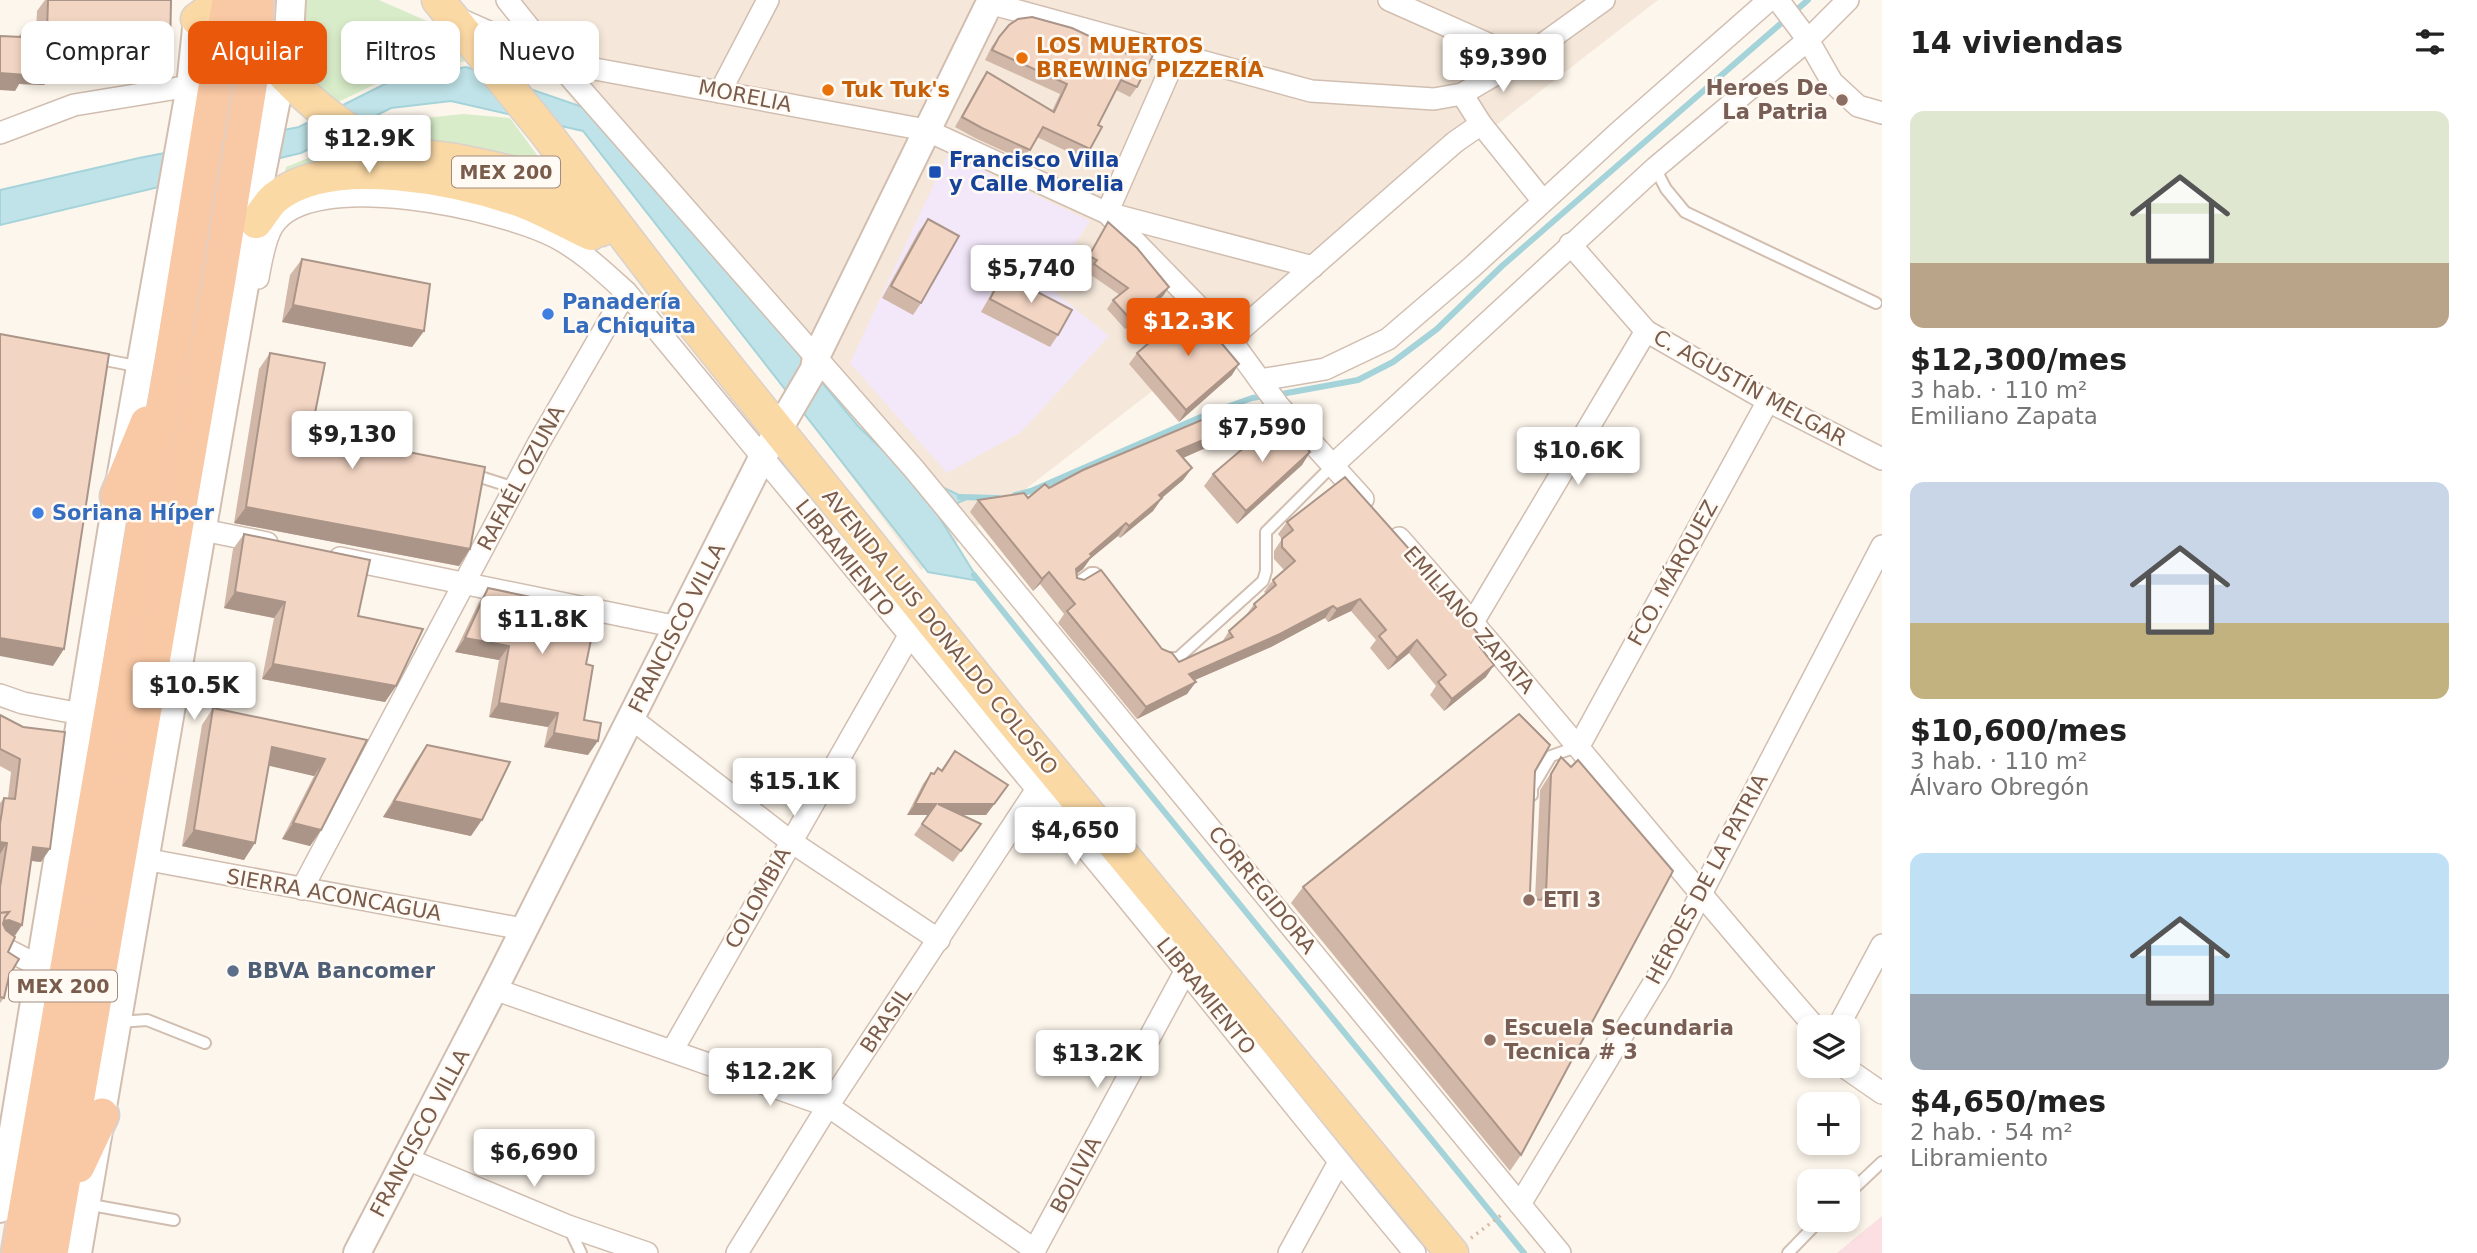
<!DOCTYPE html>
<html lang="es">
<meta charset="utf-8">
<style>
:root{--surface:#fff;--page:#f6f6f6;--text:#222;--muted:#767676;--accent:#ea580c}
body{margin:0;font-family:"DejaVu Sans",sans-serif;background:var(--page);color:var(--text);height:100vh;display:flex;flex-direction:column;font-size:26px;white-space:nowrap}
*{box-sizing:border-box;margin:0}
p{font-size:23px;color:var(--muted)}
.icon{flex:none;width:38px;height:38px;fill:none;stroke:currentColor;stroke-width:2;stroke-linecap:round;stroke-linejoin:round}
.map{position:relative;flex:1;overflow:hidden}
.sheet{display:flex;flex-direction:column;background:var(--surface);width:595px}
.sheet>*{flex:none}
.hud{position:absolute;left:21px;top:21px;width:665px;height:63px;display:flex;gap:14px}
.fabs{position:absolute;left:1797px;top:1015px;display:grid;gap:14px}
.fabs a{display:grid;place-items:center;width:63px;height:63px;border-radius:14px;background:var(--surface);box-shadow:0 4px 10px #0003;font-size:35px}
.price{position:absolute;translate:-50% -60px;padding:0 16px;border-radius:7px;background:#fff;color:#222;font-size:23px;line-height:46px;filter:drop-shadow(0 2px 4px #0008)}
.price::after{content:'';position:absolute;left:50%;top:42px;width:21px;height:16px;margin-left:-10px;background:inherit;clip-path:polygon(0 0,100% 0,50% 100%)}
.price.selected{background:var(--accent);color:#fff}
ul{padding:0;list-style:none}
li{display:grid;align-content:center;gap:14px;height:371px;padding:0 28px}
li span{display:grid;place-items:center;height:217px;border-radius:14px;color:#555}
li>.icon{margin-inline-start:auto}
span .icon{width:126px;height:126px;fill:#fffc;stroke-width:1}
li b{font-size:30px}
h2{display:flex;justify-content:space-between;align-items:center;height:84px;padding:0 28px;font-size:30px}
.tag{padding:0 24px;border-radius:14px;background:var(--surface);box-shadow:0 4px 10px #0003;font-size:24px;line-height:63px}
.tag.selected{background:var(--accent);color:#fff}
main{display:flex;flex:1;min-height:0}
.map>svg:first-child{display:block}
</style>
<main>
<div class="map">
<svg width="1882" height="1253" viewBox="0 0 1882 1253">
<rect width="100%" height="100%" fill="#fdf6ec"/>
<path fill="#f5e8da" d="M498,0h1160l-737,570z"/>
<path fill="#f3e8fa" d="M948,154l142,67 -43,65 62,50 -89,97 -73,40 -97,-110z"/>
<path fill="#fbdfe3" d="M1882,1216v37h-45z"/>
<g fill="#d8ecc9">
<path d="M304,0h75l48,21 19,16 20,24 -78,17 -54,26 -33,-29 5,-38z"/>
<path d="M463,114l47,4 44,60 -181,-46 33,-12z"/>
<path d="M336,147l44,18 -97,18 3,-16z"/>
</g>
<path fill="#bfe3e8" stroke="#a5d3da" stroke-width="2" d="M466,67l137,47 37,48 218,264 41,40 68,33 -31,13 43,69 -51,-9 -345,-441 -132,-30 -60,7 -90,45 -301,72v-35l139,-32 160,-31 92,-46z"/>
<g fill="none" stroke-linecap="round" stroke-linejoin="round">
<g stroke="#a5d3da" stroke-width="6">
<path d="M1276,395l82,-15 35,-18 44,-33 65,-63 306,-266"/>
<path d="M1015,495l16,-4 179,-78 42,-15 13,-2"/>
<path d="M960,497l38,1"/>
<path d="M974,575l122,153 428,525"/>
</g>
<defs>
<g id="service">
<path d="M1655,168l11,21 19,23 191,91"/>
<path d="M95,358l46,9"/>
<path d="M471,474l44,14"/>
<path d="M1074,585l17,-12h4l9,11"/>
<path d="M1165,658h13l85,-77 3,-10v-39l67,-67"/>
<path d="M1532,795v-7l19,-32 28,-10"/>
<path d="M119,1022l28,-2 58,23"/>
<path d="M1848,1194l34,-32"/>
<path d="M86,1204l88,16"/>
<path d="M569,1228l12,25"/>
<path d="M1788,1253l32,-33"/>
</g>
<g id="minor">
<path d="M507,0l50,62 357,407 646,784"/>
<path d="M1389,0l133,59"/>
<path d="M1778,0l30,40 24,42 26,24 24,7"/>
<path d="M989,3l322,88 123,8 28,-5 60,-35 82,-59"/>
<path d="M455,17l102,45 369,68 181,83 123,126 48,66 85,94"/>
<path d="M1177,54l-70,159 206,54"/>
<path d="M720,92l48,-92"/>
<path d="M1462,94l19,30 62,77"/>
<path d="M0,133l74,-28 116,-19"/>
<path d="M1570,244l76,87 122,70 114,58"/>
<path d="M258,278c3,-16 6,-37 14,-51 36,-62 232,-17 283,10 27,14 49,35 71,55 160,195 322,388 482,583 103,125 203,254 307,378"/>
<path d="M1230,339l225,-197 26,-18"/>
<path d="M1260,380l65,-11 63,-30 84,-72 148,-136 149,-131"/>
<path d="M1333,465l322,-297 153,-128 40,-40"/>
<path d="M203,530l64,13"/>
<path d="M1399,538c142,160 275,328 416,489"/>
<path d="M340,558l338,69"/>
<path d="M1473,622l173,-291"/>
<path d="M0,695l23,8 74,14"/>
<path d="M632,719l158,122 149,99"/>
<path d="M1579,746l189,-345"/>
<path d="M144,859l379,70"/>
<path d="M302,889l236,-445 88,-152"/>
<path d="M0,946l41,21"/>
<path d="M494,989l334,117 207,144"/>
<path d="M1838,1027l44,-82"/>
<path d="M672,1051l237,-415"/>
<path d="M1843,1066l39,27"/>
<path d="M407,1159l161,67 79,27"/>
<path d="M1520,1204l141,-233 221,-425"/>
<path d="M737,1253l91,-147 209,-317"/>
<path d="M1033,1253l159,-294"/>
<path d="M1289,1253l50,-91"/>
</g>
<g id="tertiary">
<path d="M0,1209l117,-713 73,-410 7,-67"/>
<path d="M78,1253c59,-344 117,-687 178,-1031l4,-38 22,-110"/>
<path d="M357,1253l137,-264 268,-531 52,-89 2,-12 175,-357"/>
</g>
<path id="secondary" d="M282,74l7,-38 2,-36"/>
<g id="primary">
<path d="M438,0l107,132 128,167 334,416 445,538"/>
<path d="M197,19l27,-19"/>
<path d="M247,26c28,48 91,107 144,124 21,7 43,6 64,10 34,7 77,14 106,34 15,10 27,24 40,36"/>
<path d="M256,222c6,-7 12,-19 20,-25 57,-45 184,-17 248,5 23,9 45,22 67,32"/>
</g>
<g id="trunk">
<path d="M117,496l30,-73"/>
<path d="M78,1166l24,-51"/>
<path d="M18,1253l153,-891 58,-362"/>
<path d="M51,1253l168,-974 38,-236v-43"/>
</g>
</defs>
<use href="#service" stroke="#d1beb0" stroke-width="14"/>
<use href="#minor" stroke="#d1beb0" stroke-width="24"/>
<use href="#tertiary" stroke="#d1beb0" stroke-width="30"/>
<use href="#secondary" stroke="#d6c0b0" stroke-width="32"/>
<use href="#primary" stroke="#dad1cd" stroke-width="35"/>
<use href="#trunk" stroke="#dad1cd" stroke-width="37"/>
<path stroke="#d9b8a5" stroke-width="3.5" stroke-dasharray="2 5" stroke-linecap="butt" d="M1471,1238l33,-25"/>
<use href="#service" stroke="#fff" stroke-width="10"/>
<use href="#minor" stroke="#fff" stroke-width="21"/>
<use href="#tertiary" stroke="#fff" stroke-width="26"/>
<use href="#secondary" stroke="#fff" stroke-width="28"/>
<use href="#primary" stroke="#fbd9a5" stroke-width="32"/>
<use href="#trunk" stroke="#f9c8a4" stroke-width="33"/>
</g>
<g fill="#d1b7a8">
<path d="M45,0h126l-1,50 -12,17 -56,-2 -6,9 -25,-1 -5,7 -17,-1 -5,6 -25,-1 -4,7 3,-54 5,-6h13l1,-20z"/>
<path d="M999,37l127,16 6,-8 5,42 -7,10 -14,-7 -18,35 -8,24 -7,10 -46,-22 -14,23 -48,-22 -20,-11 25,-45 7,-10 65,39 8,-17 -75,-34 7,-14z"/>
<path d="M928,219l-7,84 -8,12 -31,-17 37,-67z"/>
<path d="M1108,222l61,65 -6,9 -38,33 -18,-20 6,-9 7,-5 -32,-22 3,-4 -8,-5z"/>
<path d="M302,259l122,72 -12,16 -130,-25 8,-47z"/>
<path d="M1003,274l55,61 -8,12 -69,-35 14,-25z"/>
<path d="M270,353l41,80 159,116 -11,17 -225,-43 25,-154z"/>
<path d="M1137,353l95,22 -53,47 -50,-58z"/>
<path d="M1235,435l-52,23 9,10 -9,12 -21,18 -9,13 -33,27 -2,-2 -28,23 -7,10 -7,5 1,4 102,84 43,-20 7,-11 16,-14 9,-13 12,-10 -2,-2 9,-12 11,-10 -10,-11v-8l8,-12 -4,-5 9,-12 129,39 70,82 -4,6 4,28 -42,34 -14,-16 6,-9 -27,-33 -21,17 -18,-22 6,-8 -25,-29 -23,11 -3,-4 -54,29 -76,33 -8,14 -50,25 -79,-96 6,-9 -24,-30 -7,7 -63,-79 8,-12 50,-2 21,-10z"/>
<path d="M1310,452l-8,13 -65,59 -33,-38 9,-12z"/>
<path d="M244,534l114,82 38,70 -11,16 -123,-23 12,-61 -50,-10 9,-59z"/>
<path d="M488,588l98,76 -2,56 4,35 -44,-8 4,-20 -59,-10 10,-57 -44,-8 24,-50z"/>
<path d="M213,708l154,32 -46,90 -11,16 -28,-7 32,-63 -45,-11 -25,95 -62,-14 20,-121z"/>
<path d="M0,715l23,12 18,135 -10,-1 -9,64 -7,11 -7,16 1,24 -5,22 -4,5v-200l4,-5h4l3,-26 -11,-6z"/>
<path d="M427,745l44,91 -88,-19 32,-55z"/>
<path d="M955,751l46,45 -15,19h-24l19,9 -28,38 -39,-27 14,-20h-21l16,-31 8,-11 3,1 7,-4z"/>
<path d="M1561,757l-40,398 -11,16 -219,-268 12,-16 227,5 4,7h1l5,-109z"/>
</g>
<g fill="#aa9588">
<path d="M108,48l62,2 -12,17 -56,-2 -6,9 -25,-1 -5,7 -17,-1 -5,6 -25,-1 -4,7 -15,-1v-17l56,-10z"/>
<path d="M1169,287l-6,9 -38,33 6,-9z"/>
<path d="M293,305l131,26 -12,16 -130,-25z"/>
<path d="M1239,364l-7,11 -53,47 7,-12z"/>
<path d="M1244,423l-9,12 -66,29 8,-13z"/>
<path d="M1310,452l-8,13 -65,59 9,-13z"/>
<path d="M1192,468l-9,12 -33,28 9,-13z"/>
<path d="M1162,498l-9,13 -33,27 9,-12z"/>
<path d="M246,507l224,42 -11,17 -225,-43z"/>
<path d="M1126,523l-8,13 -28,23 -7,10 -16,12 9,-12 14,-15z"/>
<path d="M1049,572l-9,12 -7,7 9,-12z"/>
<path d="M235,592l50,10 -11,16 -50,-10z"/>
<path d="M1360,599l-9,12 -23,11 9,-13z"/>
<path d="M1333,606l-8,12 -54,29 -90,39 8,-12z"/>
<path d="M0,638l64,11 -11,17 -53,-10z"/>
<path d="M465,638l44,8 -10,14 -44,-8z"/>
<path d="M1417,640l-8,13 -21,17 9,-12z"/>
<path d="M273,664l123,22 -11,16 -123,-23z"/>
<path d="M1494,665l-8,12 -42,34 8,-12z"/>
<path d="M1196,682l-9,12 -50,25 9,-12z"/>
<path d="M499,703l59,10 -10,14 -59,-10z"/>
<path d="M554,733l44,8 -10,14 -44,-8z"/>
<path d="M272,747l53,12 -11,17 -53,-12z"/>
<path d="M1008,785l-22,30h-56l8,-11z"/>
<path d="M394,801l88,19 -11,16 -88,-19z"/>
<path d="M915,804h21l-7,11h-22z"/>
<path d="M293,823l28,7 -11,16 -28,-7z"/>
<path d="M194,830l61,13 -11,17 -62,-14z"/>
<path d="M0,842l7,1 -7,11z"/>
<path d="M33,847l17,2 -9,13 -17,-2z"/>
<path d="M9,920l13,5 -9,13 -13,-12 3,-5z"/>
</g>
<g fill="#f3d5c3" stroke="#aa9588" stroke-width="2">
<path d="M48,0h123l-1,50 -62,-2 -1,10 -29,-2v8l-22,-1v6l-30,-1v7l-26,-2v-37l22,1 1,-6 24,1z"/>
<path d="M1032,17l40,11 55,26 5,-9 21,10 -16,32 -16,-7 -23,45 4,2 -12,22 -47,-22 -13,23 -48,-22 -20,-11 25,-45 67,40 13,-28 -75,-34 7,-13 10,-12 9,-6z"/>
<path d="M928,219l31,17 -38,67 -30,-17z"/>
<path d="M1108,222l29,26 32,39 -38,33 -18,-20 15,-12 -34,-24 3,-4 -8,-4z"/>
<path d="M302,259l128,25 -6,47 -131,-26z"/>
<path d="M1003,274l69,36 -14,25 -68,-36z"/>
<path d="M1191,307l48,57 -53,46 -49,-57z"/>
<path d="M0,334l109,20 -45,295 -64,-11z"/>
<path d="M270,353l55,10 -14,70 174,34 -15,82 -224,-42z"/>
<path d="M1235,406l9,17 -67,28 15,17 -33,27 3,3 -33,28 -3,-3 -36,31 2,2 -16,13 1,9 7,2 17,-10 61,79 10,4 7,9 54,-25 -4,-6 27,-24 -2,-3 22,-19 -3,-5 22,-19 -13,-14v-8l11,-9 -6,-8 58,-45 73,82 -2,2 70,82 -6,4 14,18 -42,34 -14,-17 8,-7 -29,-35 -20,18 -18,-22 7,-6 -26,-31 -23,10 -4,-3 -53,28 -91,40 7,8 -50,25 -79,-96 8,-7 -26,-32 -7,7 -64,-79 46,-7 4,5 17,-14 4,4 34,-18z"/>
<path d="M1280,417l30,35 -64,59 -33,-37z"/>
<path d="M244,534l126,26 -12,56 65,13 -27,57 -123,-22 12,-62 -50,-10z"/>
<path d="M488,588l109,23 -11,53 7,2 -9,54 17,3 -3,18 -44,-8 4,-20 -59,-10 10,-57 -44,-8z"/>
<path d="M213,708l154,32 -46,90 -28,-7 32,-64 -53,-12 -17,96 -61,-13z"/>
<path d="M1519,714l31,31 -15,26 -5,121 4,7 7,1 5,-7 5,-119 10,-17 10,10 7,-7 95,111 -152,284 -218,-268z"/>
<path d="M0,715l23,12 42,5 -15,117 -17,-2 -11,78 -13,-5 -5,1v-3l5,-6 -9,1v-26l7,-44 -7,-1v-18l4,-26 11,1 5,-40 -20,-10z"/>
<path d="M427,745l83,17 -28,58 -88,-19z"/>
<path d="M955,751l53,34 -14,19h-56l43,20 -20,27 -39,-27 14,-20h-21l16,-31 3,1 4,-6 4,3z"/>
<path d="M9,912l-4,5 -2,7 3,6 9,7 -7,15 11,7 -10,17 -5,22 -4,-1v-84z"/>
</g>
<g fill="#e8710a" stroke="#fffaf3" stroke-width="2.5">
<circle cx="1022" cy="58" r="7"/>
<circle cx="828" cy="90" r="7"/>
</g>
<g fill="#8d6e63" stroke="#fffaf3" stroke-width="2.5">
<circle cx="1842" cy="100" r="7"/>
<circle cx="1529" cy="900" r="7"/>
<circle cx="1490" cy="1040" r="7"/>
</g>
<rect fill="#1a4fb4" stroke="#fffaf3" stroke-width="2.5" x="928" y="165" width="14" height="14" rx="3.5"/>
<g fill="#3f7fe0" stroke="#fffaf3" stroke-width="2.5">
<circle cx="548" cy="314" r="7"/>
<circle cx="38" cy="513" r="7"/>
</g>
<circle fill="#5c6f8a" stroke="#fffaf3" stroke-width="2.5" cx="233" cy="971" r="7"/>
<g text-anchor="middle" stroke-width="5" stroke-linejoin="round" paint-order="stroke">
<g fill="#fffaf3" stroke="#a28b7f" stroke-width="2">
<rect x="452" y="156.5" width="108" height="31" rx="5"/>
<rect x="9" y="970.5" width="108" height="31" rx="5"/>
</g>
<g font-size="19" font-weight="bold" fill="#7a5c4d">
<text x="506" y="179">MEX 200</text>
<text x="63" y="993">MEX 200</text>
</g>
<g font-size="21" font-weight="bold" fill="#c56008" stroke="#fffaf3" text-anchor="start">
<text x="1036" y="53">LOS MUERTOS<tspan x="1036" dy="24">BREWING PIZZERÍA</tspan></text>
<text x="842" y="97">Tuk Tuk's</text>
</g>
<g font-size="21" font-weight="bold" fill="#785e54" stroke="#fffaf3" text-anchor="start">
<text x="1828" y="95" text-anchor="end">Heroes De<tspan x="1828" dy="24">La Patria</tspan></text>
<text x="1543" y="907">ETI 3</text>
<text x="1504" y="1035">Escuela Secundaria<tspan x="1504" dy="24">Tecnica # 3</tspan></text>
</g>
<g font-size="21" fill="#7a5c4d" stroke="#fffaf3">
<text transform="translate(745 96) rotate(11)" y="7">MORELIA</text>
<text transform="translate(1750 388) rotate(29)" y="7">C. AGUSTÍN MELGAR</text>
<text transform="translate(521 478) rotate(-62)" y="7">RAFAÉL OZUNA</text>
<text transform="translate(845 558) rotate(51)" y="7">LIBRAMIENTO</text>
<text transform="translate(1673 573) rotate(-61)" y="7">FCO. MÁRQUEZ</text>
<text transform="translate(1469 620) rotate(49)" y="7">EMILIANO ZAPATA</text>
<text transform="translate(677 628) rotate(-63)" y="7">FRANCISCO VILLA</text>
<text transform="translate(940 632) rotate(51)" y="7">AVENIDA LUIS DONALDO COLOSIO</text>
<text transform="translate(1707 879) rotate(-62)" y="7">HÉROES DE LA PATRIA</text>
<text transform="translate(1262 890) rotate(51)" y="7">CORREGIDORA</text>
<text transform="translate(334 895) rotate(10)" y="7">SIERRA ACONCAGUA</text>
<text transform="translate(758 898) rotate(-61)" y="7">COLOMBIA</text>
<text transform="translate(1206 996) rotate(51)" y="7">LIBRAMIENTO</text>
<text transform="translate(886 1020) rotate(-56)" y="7">BRASIL</text>
<text transform="translate(420 1133) rotate(-62)" y="7">FRANCISCO VILLA</text>
<text transform="translate(1076 1175) rotate(-62)" y="7">BOLIVIA</text>
</g>
<g font-size="21" font-weight="bold" fill="#164399" stroke="#fffaf3" text-anchor="start">
<text x="949" y="167">Francisco Villa<tspan x="949" dy="24">y Calle Morelia</tspan></text>
</g>
<g font-size="21" font-weight="bold" fill="#366cbe" stroke="#fffaf3" text-anchor="start">
<text x="562" y="309">Panadería<tspan x="562" dy="24">La Chiquita</tspan></text>
<text x="52" y="520">Soriana Híper</text>
</g>
<g font-size="21" font-weight="bold" fill="#4e5e75" stroke="#fffaf3" text-anchor="start">
<text x="247" y="978">BBVA Bancomer</text>
</g>
</g>
</svg>
<div class="fabs">
<a><svg class="icon" aria-label="layers" viewBox="0 0 24 24"><path d="M12 4l9 5-9 5-9-5zM3 14l9 5 9-5"/></svg></a>
<a>+</a>
<a>−</a>
</div>
<b class="price" style="left:1503px;top:94px">$9,390</b>
<b class="price" style="left:369px;top:175px">$12.9K</b>
<b class="price" style="left:1031px;top:305px">$5,740</b>
<b class="price selected" style="left:1188px;top:358px">$12.3K</b>
<b class="price" style="left:1262px;top:464px">$7,590</b>
<b class="price" style="left:352px;top:471px">$9,130</b>
<b class="price" style="left:1578px;top:487px">$10.6K</b>
<b class="price" style="left:542px;top:656px">$11.8K</b>
<b class="price" style="left:194px;top:722px">$10.5K</b>
<b class="price" style="left:794px;top:818px">$15.1K</b>
<b class="price" style="left:1075px;top:867px">$4,650</b>
<b class="price" style="left:1097px;top:1090px">$13.2K</b>
<b class="price" style="left:770px;top:1108px">$12.2K</b>
<b class="price" style="left:534px;top:1189px">$6,690</b>
<div class="hud">
<a class="tag">Comprar</a>
<a class="tag selected">Alquilar</a>
<a class="tag">Filtros</a>
<a class="tag">Nuevo</a>
</div>
</div>
<section class="sheet">
<h2>14 viviendas<svg class="icon" aria-label="filters" viewBox="0 0 24 24"><path d="M4 7h16M4 17h16"/><circle cx="9" cy="7" r="2"/><circle cx="15" cy="17" r="2"/></svg></h2>
<ul>
<li><span style="background:linear-gradient(#dfe7d0 70%,#b9a48a 0)"><svg class="icon" aria-label="home" viewBox="0 0 24 24"><path d="M3 11l9-7 9 7M6 9v11h12V9"/></svg></span><div><b>$12,300/mes</b><p>3 hab. · 110 m²</p><p>Emiliano Zapata</p></div></li>
<li><span style="background:linear-gradient(#c9d6e8 65%,#c2b280 0)"><svg class="icon" aria-label="home" viewBox="0 0 24 24"><path d="M3 11l9-7 9 7M6 9v11h12V9"/></svg></span><div><b>$10,600/mes</b><p>3 hab. · 110 m²</p><p>Álvaro Obregón</p></div></li>
<li><span style="background:linear-gradient(#bfe0f5 65%,#9aa5b1 0)"><svg class="icon" aria-label="home" viewBox="0 0 24 24"><path d="M3 11l9-7 9 7M6 9v11h12V9"/></svg></span><div><b>$4,650/mes</b><p>2 hab. · 54 m²</p><p>Libramiento</p></div></li>
</ul>
</section>
</main>
